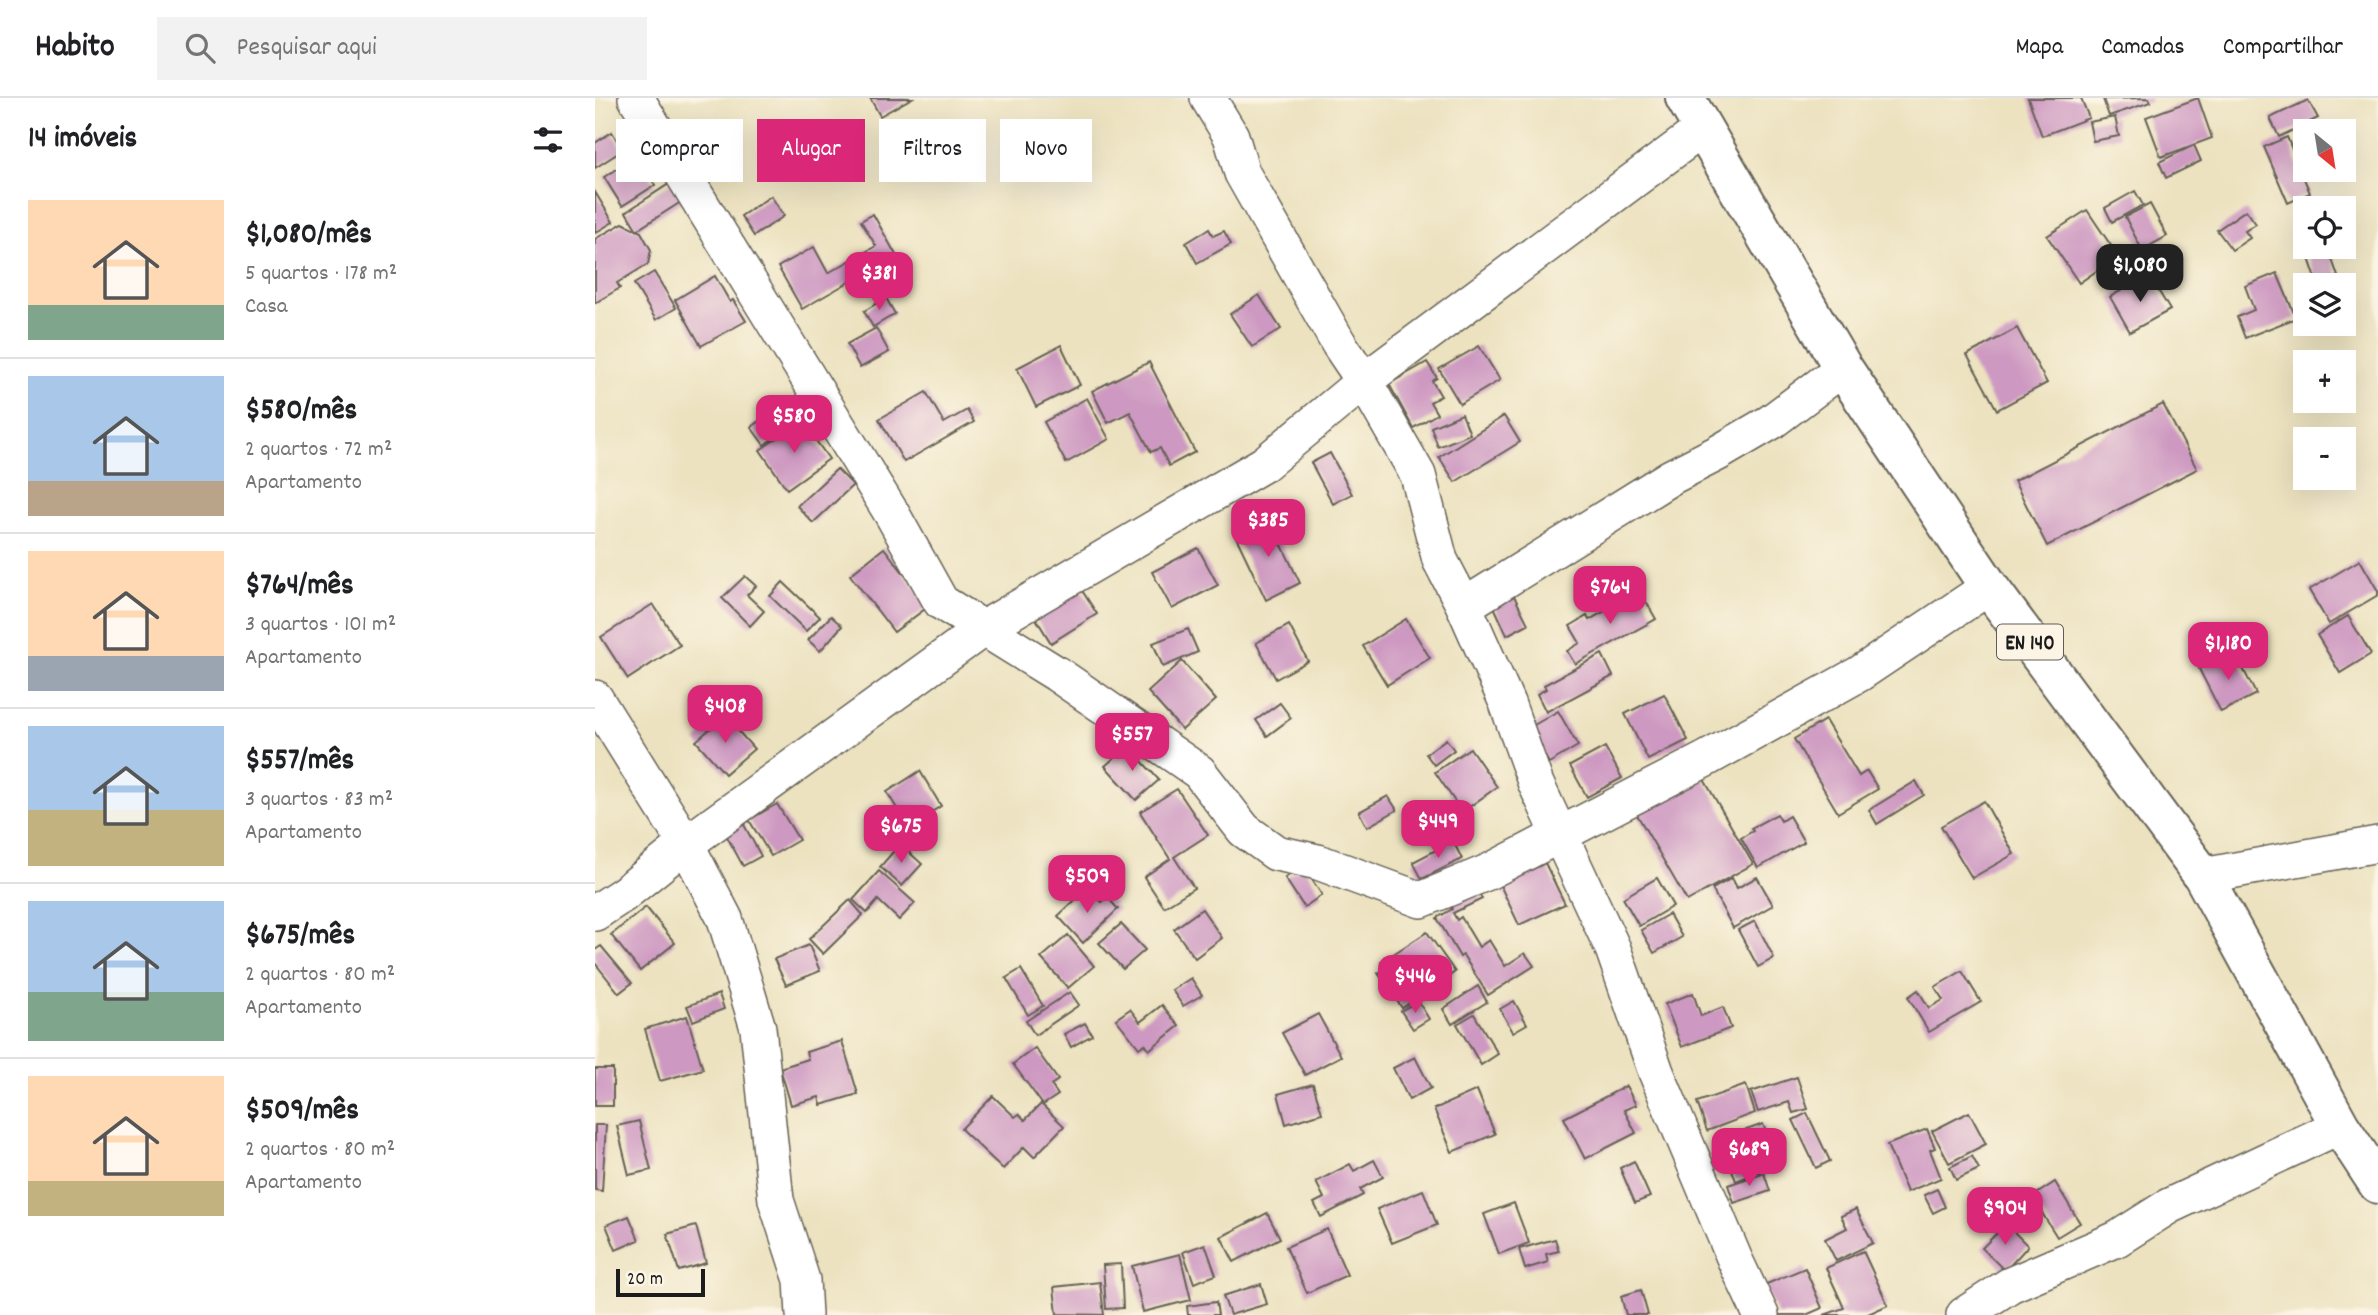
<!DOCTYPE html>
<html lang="pt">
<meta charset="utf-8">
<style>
:root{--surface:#fff;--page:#f2f2f2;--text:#202124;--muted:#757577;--line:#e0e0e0;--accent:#db2777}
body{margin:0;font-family:Dekko,sans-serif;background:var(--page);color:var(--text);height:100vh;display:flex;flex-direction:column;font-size:26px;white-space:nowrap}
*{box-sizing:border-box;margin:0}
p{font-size:23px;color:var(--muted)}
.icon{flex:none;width:38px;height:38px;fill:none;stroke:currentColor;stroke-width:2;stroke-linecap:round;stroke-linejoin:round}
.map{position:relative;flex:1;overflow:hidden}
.panel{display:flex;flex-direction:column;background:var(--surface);width:595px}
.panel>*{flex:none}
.banner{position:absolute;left:21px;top:21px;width:665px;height:63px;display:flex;gap:14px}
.needle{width:46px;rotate:150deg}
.tools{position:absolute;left:1698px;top:21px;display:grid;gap:14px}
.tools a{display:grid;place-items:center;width:63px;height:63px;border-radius:0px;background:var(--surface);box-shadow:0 7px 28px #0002;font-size:35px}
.scale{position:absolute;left:21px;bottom:18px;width:89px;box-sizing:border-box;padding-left:7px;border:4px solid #1c1c1c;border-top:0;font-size:19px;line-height:24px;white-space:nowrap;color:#1c1c1c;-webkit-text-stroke:5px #fcf5e5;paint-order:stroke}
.price{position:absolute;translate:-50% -60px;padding:0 16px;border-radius:14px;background:var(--accent);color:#fff;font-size:23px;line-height:46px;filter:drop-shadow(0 2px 4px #0008)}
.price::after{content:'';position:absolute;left:50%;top:42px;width:21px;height:16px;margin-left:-10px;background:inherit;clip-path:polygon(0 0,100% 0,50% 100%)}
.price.active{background:#222;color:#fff}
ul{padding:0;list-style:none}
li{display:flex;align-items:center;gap:21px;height:175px;padding:0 28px}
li+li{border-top:2px solid var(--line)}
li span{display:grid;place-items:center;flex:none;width:196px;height:140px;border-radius:0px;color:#555}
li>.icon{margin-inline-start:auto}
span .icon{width:84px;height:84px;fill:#fffc;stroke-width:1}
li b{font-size:30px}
h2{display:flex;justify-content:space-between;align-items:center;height:84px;padding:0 28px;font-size:30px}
.chip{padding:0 24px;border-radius:0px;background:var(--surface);box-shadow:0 7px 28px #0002;font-size:24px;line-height:63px}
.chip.active{background:var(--accent);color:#fff}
header{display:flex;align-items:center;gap:42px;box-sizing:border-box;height:98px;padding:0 35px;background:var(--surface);border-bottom:2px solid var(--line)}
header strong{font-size:33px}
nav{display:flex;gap:38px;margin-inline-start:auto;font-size:24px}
.search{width:490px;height:63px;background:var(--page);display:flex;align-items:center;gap:18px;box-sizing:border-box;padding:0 24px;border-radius:0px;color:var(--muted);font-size:26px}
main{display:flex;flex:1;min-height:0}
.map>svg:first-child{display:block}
</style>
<header>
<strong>Habito</strong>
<div class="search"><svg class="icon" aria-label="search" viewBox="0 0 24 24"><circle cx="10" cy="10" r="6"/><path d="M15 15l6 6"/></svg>Pesquisar aqui</div>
<nav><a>Mapa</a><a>Camadas</a><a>Compartilhar</a></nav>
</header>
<main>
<section class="panel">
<h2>14 imóveis<svg class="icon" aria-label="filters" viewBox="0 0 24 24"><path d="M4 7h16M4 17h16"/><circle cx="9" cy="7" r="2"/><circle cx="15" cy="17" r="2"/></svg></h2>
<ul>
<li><span style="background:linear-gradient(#ffd9b3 75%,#7fa58c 0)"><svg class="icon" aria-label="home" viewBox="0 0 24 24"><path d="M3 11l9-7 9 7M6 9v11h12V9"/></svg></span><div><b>$1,080/mês</b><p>5 quartos · 178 m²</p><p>Casa</p></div></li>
<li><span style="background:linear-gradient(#a9c7e8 75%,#b9a48a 0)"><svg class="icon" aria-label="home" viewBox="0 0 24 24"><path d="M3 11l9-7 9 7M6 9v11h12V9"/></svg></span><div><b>$580/mês</b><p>2 quartos · 72 m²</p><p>Apartamento</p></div></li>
<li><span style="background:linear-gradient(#ffd9b3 75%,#9aa5b1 0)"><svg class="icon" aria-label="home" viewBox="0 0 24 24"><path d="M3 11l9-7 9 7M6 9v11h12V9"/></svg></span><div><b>$764/mês</b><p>3 quartos · 101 m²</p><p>Apartamento</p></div></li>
<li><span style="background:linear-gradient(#a9c7e8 60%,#c2b280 0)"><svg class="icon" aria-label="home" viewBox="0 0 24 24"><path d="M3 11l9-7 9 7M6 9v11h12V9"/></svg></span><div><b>$557/mês</b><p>3 quartos · 83 m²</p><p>Apartamento</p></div></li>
<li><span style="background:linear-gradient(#a9c7e8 65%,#7fa58c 0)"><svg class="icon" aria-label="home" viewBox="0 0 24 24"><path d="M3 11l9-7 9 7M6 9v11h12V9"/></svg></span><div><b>$675/mês</b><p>2 quartos · 80 m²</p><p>Apartamento</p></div></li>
<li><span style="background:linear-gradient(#ffd9b3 75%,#c2b280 0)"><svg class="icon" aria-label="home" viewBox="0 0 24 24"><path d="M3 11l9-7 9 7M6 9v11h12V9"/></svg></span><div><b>$509/mês</b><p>2 quartos · 80 m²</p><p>Apartamento</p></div></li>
</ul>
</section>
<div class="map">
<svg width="1783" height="1217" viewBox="0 0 1783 1217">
<rect width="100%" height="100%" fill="#fcf5e5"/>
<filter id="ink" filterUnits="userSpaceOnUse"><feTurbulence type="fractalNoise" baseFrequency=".0143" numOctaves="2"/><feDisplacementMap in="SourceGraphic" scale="14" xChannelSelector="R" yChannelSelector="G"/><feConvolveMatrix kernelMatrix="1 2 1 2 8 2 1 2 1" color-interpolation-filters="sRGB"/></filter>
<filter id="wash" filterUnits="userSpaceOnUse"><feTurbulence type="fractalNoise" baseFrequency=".00686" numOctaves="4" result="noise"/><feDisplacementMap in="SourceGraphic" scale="28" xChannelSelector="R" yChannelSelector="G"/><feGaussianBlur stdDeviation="1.57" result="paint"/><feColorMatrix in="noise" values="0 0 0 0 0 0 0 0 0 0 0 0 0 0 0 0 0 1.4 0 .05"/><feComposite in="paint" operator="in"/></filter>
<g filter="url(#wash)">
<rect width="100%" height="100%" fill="#ece2c0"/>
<g id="blocks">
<g fill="#cd98c1">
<path d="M275,0h42l-32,18z"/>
<path d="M1433,0h53l8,20 -47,18z"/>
<path d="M1554,0l2,4 -42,14 -6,-17z"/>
<path d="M1603,0l14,40 -51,19 -15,-40z"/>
<path d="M1713,2l10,18 -39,19 -9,-19z"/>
<path d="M1520,19l4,19 -26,5 -4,-19z"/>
<path d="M17,34l11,18 -28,18v-25z"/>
<path d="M1692,39l23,56 -22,10 -24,-56z"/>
<path d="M1599,47l7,16 -35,17 -7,-16z"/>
<path d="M43,58l17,29 -33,21 -18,-29z"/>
<path d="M77,84l12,18 -47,30 -11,-18z"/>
<path d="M1540,93l8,14 -31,17 -7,-14z"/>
<path d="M0,94l18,30 -18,11z"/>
<path d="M176,98l13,20 -30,20 -13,-20z"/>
<path d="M1555,106l17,32 -25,14 -17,-33z"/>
<path d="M1492,112l31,46 -39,27 -32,-47z"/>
<path d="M1651,112l10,14 -11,7 5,7 -18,12 -15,-20z"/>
<path d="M278,116l23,41 -94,54 -24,-42 36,-20 14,26 48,-27 -15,-25z"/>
<path d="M28,125l18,9 10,18 -3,14 -31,19 3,5 -25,15v-64z"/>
<path d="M614,131l4,7 11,-5 7,13 -34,19 -11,-20z"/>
<path d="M1733,150l13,37h-23l-10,-30z"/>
<path d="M59,174l22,36 -20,12 -22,-36z"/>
<path d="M1682,175l19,45 -51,20 -8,-21 17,-7 -9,-24z"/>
<path d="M1554,177l21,35 -40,22 -20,-35z"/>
<path d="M120,178l15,26 3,-2 13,21 -45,25 -26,-46z"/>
<path d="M664,197l22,34 -29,18 -22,-33z"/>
<path d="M291,200l9,16 -22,13 -9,-16z"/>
<path d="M281,230l13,24 -29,16 -13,-24z"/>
<path d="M1422,230l30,55 -50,27 -30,-55z"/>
<path d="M466,247l19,40 -44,22 -19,-39z"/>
<path d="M884,248l21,34 -40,24 -21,-35z"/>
<path d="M554,264l46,90 -26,14 -9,-18 -9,4 -21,-40 -22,11 -16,-32z"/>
<path d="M832,264l10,16 -5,3 9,15 -11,6 7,12 -24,14 -24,-44z"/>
<path d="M331,294l18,31 23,-13 7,12 -70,40 -25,-43z"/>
<path d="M195,300l14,18 -40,29 -13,-18z"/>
<path d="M492,300l22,41 -43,24 -22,-41z"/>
<path d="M1568,306l34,65 -150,77 -33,-65z"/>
<path d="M867,316l8,20 -32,13 -7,-20z"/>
<path d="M909,318l16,26 -65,40 -16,-25z"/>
<path d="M207,323l27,38 -42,30 -27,-39z"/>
<path d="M735,355l22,41 -19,10 -22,-41z"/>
<path d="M242,371l16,16 -40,38 -16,-17z"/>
<path d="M674,420l31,65 -34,17 -31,-65z"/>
<path d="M289,450l45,58 -35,26 -44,-57z"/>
<path d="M603,450l20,37 -46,24 -20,-37z"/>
<path d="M1765,462l18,31v4l-49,29 -20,-34z"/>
<path d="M150,478l11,10 -9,9 17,16 -14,15 -28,-28z"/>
<path d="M188,484l37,35 -14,14 -36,-35z"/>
<path d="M486,491l16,25 -46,29 -16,-26z"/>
<path d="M916,492l17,34 -21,11 -16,-35z"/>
<path d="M1045,493l16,28 -81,45 -8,-13 13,-8 -10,-17 17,-10 2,4z"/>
<path d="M58,506l27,41 -52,34 -27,-42z"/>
<path d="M236,518l11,10 -22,25 -12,-11z"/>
<path d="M1753,518l23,38 -31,19 -23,-38z"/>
<path d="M811,521l24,39 -43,27 -24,-39z"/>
<path d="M694,527l19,36 -32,18 -20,-36z"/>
<path d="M593,531l10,23 -35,15 -10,-24z"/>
<path d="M1639,553l22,43 -35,18 -22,-43z"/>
<path d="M1007,556l11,22 -67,36 -9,-18 9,-5 -2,-4z"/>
<path d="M587,563l34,39 -34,30 -34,-38z"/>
<path d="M1069,596l24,46 -40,20 -23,-46z"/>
<path d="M685,605l11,15 -24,18 -11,-16z"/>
<path d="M963,613l20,35 -29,17 -20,-35z"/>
<path d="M130,618l29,33 -29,25 -29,-33z"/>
<path d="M1230,622l34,56 8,-5 11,18 -40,24 -44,-74z"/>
<path d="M851,641l8,11 -20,15 -8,-11z"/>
<path d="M533,648l31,34 -23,20 -31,-34z"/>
<path d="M1010,649l17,31 -35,19 -17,-31z"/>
<path d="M875,650l27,39 -35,25 -27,-40z"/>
<path d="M325,673l21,35 -33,21 -21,-35z"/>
<path d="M1107,678l51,88 -66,37 -51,-88z"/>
<path d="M1321,683l8,14 -47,29 -8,-14z"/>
<path d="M582,691l31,46 -34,22 20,31 -30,19 -20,-30 26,-18 -30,-47z"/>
<path d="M793,698l9,14 -30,17 -8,-15z"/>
<path d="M1389,703l30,53 -42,24 -31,-52z"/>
<path d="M182,706l22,36 -28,16 -22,-36z"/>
<path d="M1182,716l4,7 8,-5 15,26 -46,26 -17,-30 12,-7 -2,-3z"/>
<path d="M148,725l18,33 -18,10 -18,-33z"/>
<path d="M858,743l9,18 -40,20 -9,-17z"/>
<path d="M305,746l22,20 -20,22 -22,-19z"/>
<path d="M950,765l20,41 -46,21 -19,-40z"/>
<path d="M708,768l19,29 -18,12 -19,-29z"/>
<path d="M284,773l36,32 -16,17 -21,-20 -11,13 -14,-13z"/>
<path d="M1162,779l16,28 -40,23 -21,-39 20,-11 5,10z"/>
<path d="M1062,780l16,28 -34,20 -16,-28z"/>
<path d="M880,787l7,14 -29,14 4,7 4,-3 18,30 10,-7 16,26 20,-13 9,13 -46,29 -25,-40 -3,2 -23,-39 15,-9 -5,-10z"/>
<path d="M493,790l14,14 5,-5 11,12 -35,34 -25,-27z"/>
<path d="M255,802l13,15 -40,39 -14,-15z"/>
<path d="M51,809l29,36 -35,28 -29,-36z"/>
<path d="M607,811l20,29 -27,20 -21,-29z"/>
<path d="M1074,816l13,23 -28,16 -13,-23z"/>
<path d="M1160,823l19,37 -16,9 -20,-37z"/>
<path d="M526,826l24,26 -22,19 -24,-26z"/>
<path d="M832,834l28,40 -53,36 -24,-35 7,-4 -4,-7z"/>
<path d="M473,837l26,31 -26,22 -27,-30z"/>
<path d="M214,847l11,26 -34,14 -12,-26z"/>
<path d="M6,848l31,37 -13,10 -24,-30v-13z"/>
<path d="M426,871l22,37 -15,9 -22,-37z"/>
<path d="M1367,873l19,31 -52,30 -21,-35 10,-7 11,18 14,-8 -8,-13z"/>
<path d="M596,880l11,17 -19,11 -11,-16z"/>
<path d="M883,888l9,16 -35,22 -9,-15z"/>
<path d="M475,894l9,13 -44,30 -9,-14z"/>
<path d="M1098,895l8,23 22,-9 8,21 -49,19 -17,-43z"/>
<path d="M124,896l5,15 -31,12 -6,-15z"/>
<path d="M823,903l11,18 -16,10 -12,-18z"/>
<path d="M919,903l13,23 -14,8 -13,-23z"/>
<path d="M567,907l17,21 -30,24 -4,-6 -6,4 -23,-29 14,-10 10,13z"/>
<path d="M723,916l23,42 -36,19 -23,-42z"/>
<path d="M879,916l24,40 -17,11 -24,-41z"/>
<path d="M92,918l16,53 -43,12 -15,-52z"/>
<path d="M490,925l7,12 -21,12 -7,-13z"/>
<path d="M247,943l16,53 -37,11 -2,-8 -28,8 -11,-37 28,-9 -2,-7z"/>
<path d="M440,950l23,32 -7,5 7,10 -15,10 -30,-41z"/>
<path d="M820,959l16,31 -22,12 -16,-32z"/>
<rect x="0" y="971" width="18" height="37"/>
<path d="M1202,979l11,32 -15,4 -4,-11 -31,10 -7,-20z"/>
<path d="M718,986l9,29 -36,11 -8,-30z"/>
<path d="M1151,987l9,28 -48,18 -10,-29z"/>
<path d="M1031,988l10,19 -12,5 12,23 -51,26 -21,-41z"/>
<path d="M882,992l18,44 -43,18 -18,-43z"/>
<path d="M398,998l22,21 4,-3 6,6 16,-16 23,22 -30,31 -10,-10 -21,22 -42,-40z"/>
<path d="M1374,1014l17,32 -37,19 -17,-32z"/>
<path d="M1212,1015l23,48 -14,7 -23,-48z"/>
<path d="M44,1023l12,49 -22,5 -12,-49z"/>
<path d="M1168,1026l15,41 -42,16 -15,-42z"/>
<path d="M0,1027h11l-4,66 -7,-1z"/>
<path d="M1332,1031l8,19 -5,2 11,28 -34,14 -20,-47z"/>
<path d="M1377,1058l7,13 -23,11 -6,-13z"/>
<path d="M779,1062l9,17 -23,12 3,6 -42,22 -7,-14 10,-5 -8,-16 34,-18 4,7z"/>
<path d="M1039,1063l16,36 -15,6 -15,-35z"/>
<path d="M1169,1075l6,18 -36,12 -6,-18z"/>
<path d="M1460,1084l25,41 -23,14 -25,-40z"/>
<path d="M1342,1091l8,18 -12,6 -9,-18z"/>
<path d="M828,1092l14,35 -45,18 -15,-34z"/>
<path d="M919,1105l15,40 -30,11 -15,-40z"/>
<path d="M1261,1111l17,34 -37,18 -11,-22 22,-11 -6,-12z"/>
<path d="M672,1115l13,25 -46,24 -13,-25z"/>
<path d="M34,1118l10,24 -23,10 -10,-25z"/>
<path d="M1411,1126l22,22 -23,25 -23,-23z"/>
<path d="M101,1128l10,37 -27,8 -12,-37z"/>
<path d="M732,1131l20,46 -40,18 -21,-46z"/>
<path d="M960,1141l4,12 -13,3 2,8 -23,7 -6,-20z"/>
<path d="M610,1146l11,31 -22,8 -11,-31z"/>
<path d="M1268,1153l25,54 -22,10h-42l20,-7 -18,-40z"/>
<path d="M585,1156l11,46 -48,12 -11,-46z"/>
<path d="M526,1166l2,44 -17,1 -3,-44z"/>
<path d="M1210,1170l17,40 -16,7h-29l-13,-30z"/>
<path d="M505,1184l4,33 -47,-1 -3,-27z"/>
<path d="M666,1186l6,20 -37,11 -7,-19z"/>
<path d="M1046,1192l7,25h-22l-5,-19z"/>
<path d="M621,1204l2,13h-30l-1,-9z"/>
</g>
</g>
</g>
<g filter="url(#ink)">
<use href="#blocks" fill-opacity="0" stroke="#656155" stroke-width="2"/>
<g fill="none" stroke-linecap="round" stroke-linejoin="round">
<defs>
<g id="minor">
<path d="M41,0l256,416 49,88 116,72 142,98 45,58 32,23 42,9 103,38 67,-28 218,-113 153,-85 130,-87"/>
<path d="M613,0l23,38 11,37 97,171 25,37 54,94 22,85 24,46 43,97 29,81 77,165 43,123 79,188 26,55"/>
<path d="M869,508l207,-129 47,-24 53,-31 72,-54"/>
<path d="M0,600l91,146 39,75 33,109 18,172 26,80 2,35"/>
<path d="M1608,778l175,-32"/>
<path d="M0,815l29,-19 62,-50 298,-216 280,-164 100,-83 340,-253"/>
<path d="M1369,1217l46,-30 107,-46 52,-33 171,-80"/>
</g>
<path id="major" d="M1090,0l158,270 146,219 214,289 137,250 38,58"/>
</defs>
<use href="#minor" stroke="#656155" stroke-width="38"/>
<use href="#major" stroke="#656155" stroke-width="42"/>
<use href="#minor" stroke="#fff" stroke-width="35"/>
<use href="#major" stroke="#fff" stroke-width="38"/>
</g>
</g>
<g text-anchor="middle" stroke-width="7" stroke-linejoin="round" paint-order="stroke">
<rect fill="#fcf5e5" stroke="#5f5d58" stroke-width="2" x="1402" y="526.5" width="66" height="35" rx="5"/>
<g font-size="21" font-weight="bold" fill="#1c1c1c">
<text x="1435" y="551">EN 140</text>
</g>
</g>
</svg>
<div class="tools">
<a><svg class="needle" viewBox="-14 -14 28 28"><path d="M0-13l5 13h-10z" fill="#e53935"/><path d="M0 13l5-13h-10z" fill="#757577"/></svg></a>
<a><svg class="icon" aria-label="locate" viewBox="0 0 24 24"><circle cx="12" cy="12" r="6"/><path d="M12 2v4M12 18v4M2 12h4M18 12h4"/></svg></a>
<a><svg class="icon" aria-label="layers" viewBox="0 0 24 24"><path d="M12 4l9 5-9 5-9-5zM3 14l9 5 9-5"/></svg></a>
<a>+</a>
<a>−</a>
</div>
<div class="scale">20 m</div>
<b class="price active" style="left:1545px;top:206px">$1,080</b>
<b class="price" style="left:284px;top:214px">$381</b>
<b class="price" style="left:199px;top:357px">$580</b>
<b class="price" style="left:673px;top:461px">$385</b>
<b class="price" style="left:1015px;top:528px">$764</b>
<b class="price" style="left:1633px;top:584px">$1,180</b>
<b class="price" style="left:130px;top:647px">$408</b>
<b class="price" style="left:537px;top:675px">$557</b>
<b class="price" style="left:843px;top:762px">$449</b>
<b class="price" style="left:306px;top:767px">$675</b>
<b class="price" style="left:492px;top:817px">$509</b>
<b class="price" style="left:820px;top:917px">$446</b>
<b class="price" style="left:1154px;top:1090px">$689</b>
<b class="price" style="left:1410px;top:1149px">$904</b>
<div class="banner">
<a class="chip">Comprar</a>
<a class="chip active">Alugar</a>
<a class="chip">Filtros</a>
<a class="chip">Novo</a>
</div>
</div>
</main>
